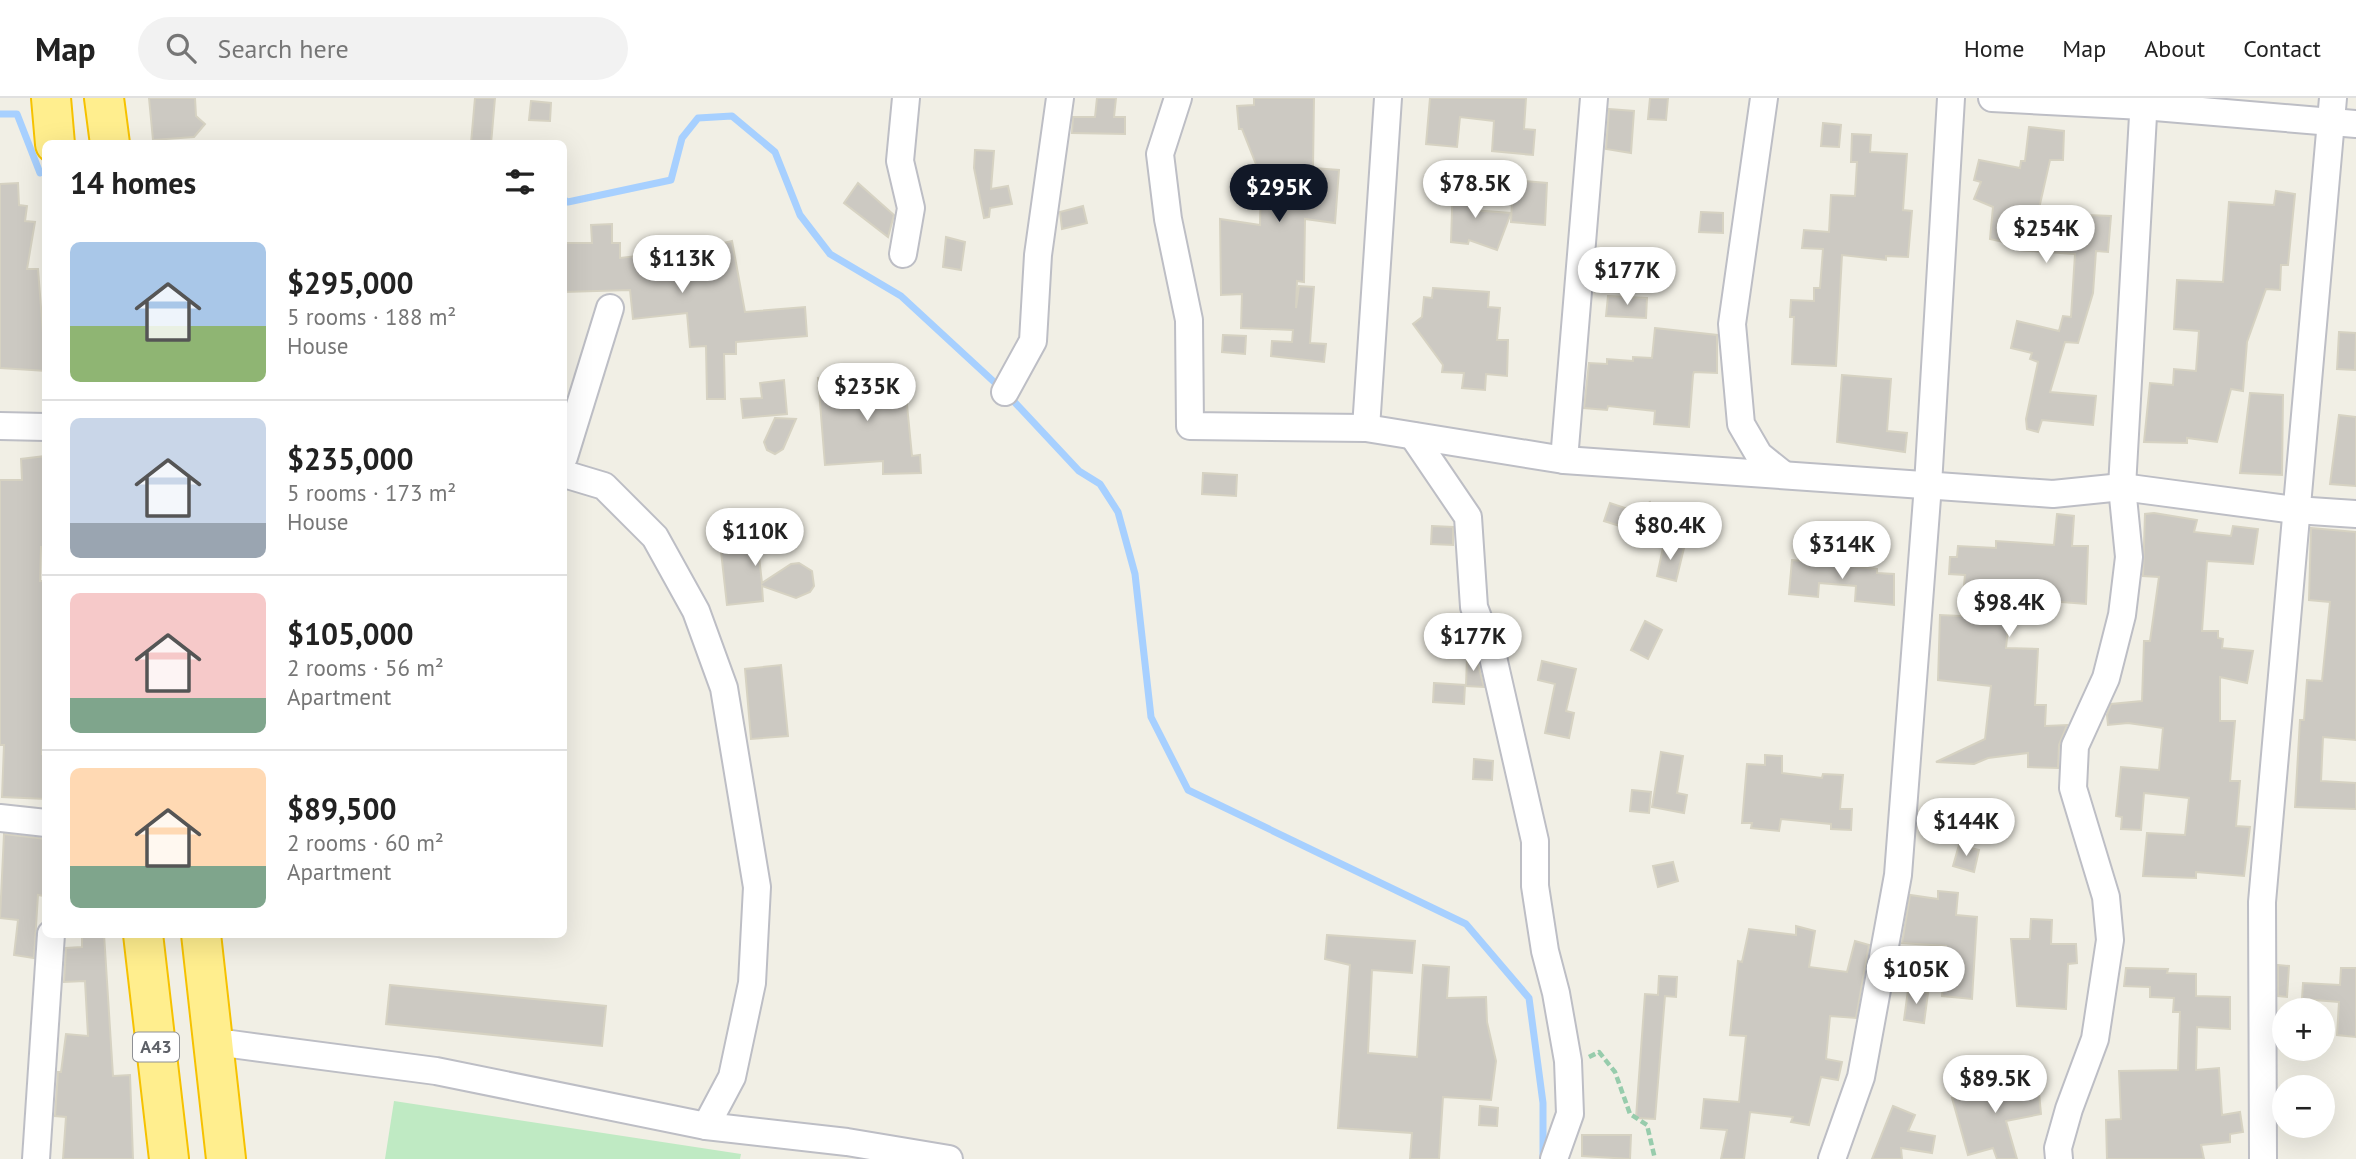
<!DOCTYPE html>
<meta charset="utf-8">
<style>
:root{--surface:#fff;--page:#f2f2f2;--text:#222;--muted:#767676;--line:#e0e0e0;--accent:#111827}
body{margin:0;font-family:"PT Sans",sans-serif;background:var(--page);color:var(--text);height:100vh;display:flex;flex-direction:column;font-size:26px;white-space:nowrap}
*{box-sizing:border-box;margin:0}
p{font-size:23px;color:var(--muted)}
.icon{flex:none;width:38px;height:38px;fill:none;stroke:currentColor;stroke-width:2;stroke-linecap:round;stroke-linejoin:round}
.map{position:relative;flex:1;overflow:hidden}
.panel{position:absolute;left:42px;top:42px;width:525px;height:798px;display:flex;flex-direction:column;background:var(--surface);border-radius:10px;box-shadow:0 7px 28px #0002}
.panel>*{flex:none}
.tools{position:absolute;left:2272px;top:900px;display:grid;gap:14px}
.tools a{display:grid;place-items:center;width:63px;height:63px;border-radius:50%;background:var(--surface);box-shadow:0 7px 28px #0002;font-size:35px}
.price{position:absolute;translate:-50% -60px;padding:0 16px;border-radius:24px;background:#fff;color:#222;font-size:23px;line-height:46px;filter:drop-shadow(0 2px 4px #0008)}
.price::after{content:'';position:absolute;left:50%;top:42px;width:21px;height:16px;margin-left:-10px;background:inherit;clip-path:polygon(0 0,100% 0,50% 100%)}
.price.current{background:var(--accent);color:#fff}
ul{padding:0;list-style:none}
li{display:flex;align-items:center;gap:21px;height:175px;padding:0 28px}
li+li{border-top:2px solid var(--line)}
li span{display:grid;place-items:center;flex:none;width:196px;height:140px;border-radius:10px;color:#555}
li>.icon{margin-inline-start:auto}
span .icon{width:84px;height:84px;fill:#fffc;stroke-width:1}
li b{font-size:30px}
h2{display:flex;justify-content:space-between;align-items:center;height:84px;padding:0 28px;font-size:30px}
header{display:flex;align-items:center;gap:42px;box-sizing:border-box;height:98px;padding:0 35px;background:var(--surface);border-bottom:2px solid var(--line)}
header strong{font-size:33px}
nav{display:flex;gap:38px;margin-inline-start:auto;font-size:24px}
.search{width:490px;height:63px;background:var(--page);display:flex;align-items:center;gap:18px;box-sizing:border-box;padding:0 24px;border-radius:38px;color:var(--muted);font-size:26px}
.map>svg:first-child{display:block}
</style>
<header>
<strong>Map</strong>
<div class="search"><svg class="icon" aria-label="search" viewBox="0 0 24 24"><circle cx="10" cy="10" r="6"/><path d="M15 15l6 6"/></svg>Search here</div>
<nav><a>Home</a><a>Map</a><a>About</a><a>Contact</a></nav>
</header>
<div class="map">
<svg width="2356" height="1061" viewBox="0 0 2356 1061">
<rect width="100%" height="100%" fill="#f1efe5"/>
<path fill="#bfeac3" d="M394,1003l347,53 -1,5h-355z"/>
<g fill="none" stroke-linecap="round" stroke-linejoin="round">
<g stroke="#a7d0ff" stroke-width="7">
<path d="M0,16h17l23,59"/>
<path d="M564,102l4,2 103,-22 11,-42 16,-20 34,-2 43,36 25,63 30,39 71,42 104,96 74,79 21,13 18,28 17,62 16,143 37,73 278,134 63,74 14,105v56"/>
</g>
</g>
<g fill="#ccc9c2" stroke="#d6d2c2" stroke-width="2">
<path d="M149,0h46l1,18 9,8 -11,13 -41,3z"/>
<path d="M475,0h20l-4,46 -20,-1z"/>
<path d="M1097,0h19l-2,19h11v17l-53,-1 1,-16h22z"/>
<path d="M1254,0h60l-1,70 26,2 -4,53 -30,-4 -1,63 -7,-1 -1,27 3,-22 15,1 -4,56 16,1 -2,18 -53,-6 1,-15 20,1 1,-12 -52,-2 1,-34 -21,1 -1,-76 40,6 1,-48 -19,-48h-3l-2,-23 17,-1z"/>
<path d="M1430,0h96l-2,31 11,1 -2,25 -41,-4 2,-30 -34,-4 -3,30 -31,-3z"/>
<path d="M1650,0h18l-2,22 -18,-1z"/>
<path d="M531,3l20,2 -1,18 -21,-1z"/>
<path d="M1609,11l25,2 -3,42 -25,-4z"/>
<path d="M1823,25l18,2 -2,22 -18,-1z"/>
<path d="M2029,29l35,4 -1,29h-13l-12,53 73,3 -3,36 -12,-1 -3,42 -15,50 -13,-1 -15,50 46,4 -3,29 -51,-5 -4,12 -11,-3 -1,-10 12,-57 -8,-3 2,-6 -21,-5 6,-27 42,10 4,-15 8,1 4,-63 -58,-4v-5l-27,-6 3,-32 -19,-8 7,-17 -7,-2 5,-20 41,8 1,-7h4z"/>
<path d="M1852,36l19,1 -1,17 37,2 -4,56 9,1 -4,46 -22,-1v4l-44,-5 -6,111 -44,-2 2,-47h-4l1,-17 23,1v-13h6l3,-39 -21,-1 2,-18 25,2 2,-37 24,1 2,-34h-6z"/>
<path d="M975,52l19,1 -3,38 17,-3 4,18 -22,4 -1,9 -5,1 -10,-50z"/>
<path d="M1453,82h18v30l40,3 -14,37 -28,-10 -1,4 -17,-2z"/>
<path d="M1513,82l34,3 -2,42 -34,-3z"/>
<path d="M18,85l1,22 8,1 -2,15 10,1 -8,47h11l8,102 -46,-3v-184z"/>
<path d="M858,85l36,32 -6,22 -44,-34z"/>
<path d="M2276,93l19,3 -7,71h-7l-1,25 -14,-1 -19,53 -4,49 -12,-2 -14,53 -30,-4v5l-43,-1 6,-59 23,2 1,-16 22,2 3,-40 -25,-2 3,-49 46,2 6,-80 45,3z"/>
<path d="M1083,108l4,17 -25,6 -2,-17z"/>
<path d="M1701,114l22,1v20l-24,-1z"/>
<path d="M612,126v19h8v15l78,-9 34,-8 13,71 60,-5 2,29 -71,6v12h-12l1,45h-18l-1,-53 -16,1 -3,-34 -54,6 -3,-29 -66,2v-49h28l-1,-18z"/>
<path d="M946,139l19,5 -4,28 -18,-3z"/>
<path d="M1433,190l56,4 -1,15 12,1 -3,32h11l-1,36 -21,-2 -1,16 -23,-2 2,-15 -22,-1 1,-7 -30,-41 9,-7 2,-20 8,1z"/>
<path d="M1608,198l39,2 -1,20 -40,-2z"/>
<path d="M1655,230l62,7v38l-23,-1 -1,3 -4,52 -35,-3 1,-13 -47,-5 -1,4 -23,-2 5,-45 18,1v-5l26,2v-4l19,1z"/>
<path d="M2339,234l17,1 -1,37 -18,-1z"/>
<path d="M1223,237l23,1 -1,18 -23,-2z"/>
<path d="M904,276l8,82 8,-1 1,18 -38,1v-13l-58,4 -7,-87 32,-3 -4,5z"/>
<path d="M1842,277l49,4 -4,52 20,2 -2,19 -68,-10z"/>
<path d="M784,282l3,34 -44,4 -2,-19 21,-1 -2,-15z"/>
<path d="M2250,295l33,2 -1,80 -42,-2z"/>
<path d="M2339,317l17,2v69l-26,-2z"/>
<path d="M775,320l21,1 -13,30 -8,5 -8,-4 -3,-8z"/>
<path d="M46,358v91h-5l-1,34h6v130l-4,43h4v45l-44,-2 2,-52h-4v-265h22l-1,-21z"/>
<path d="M1203,375l34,2 -1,21 -34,-2z"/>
<path d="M1650,404l16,21 -22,16 -5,-7 -35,-11 6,-18 27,9z"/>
<path d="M2154,415l43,7 -3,12 37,4 2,-10 25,3 -5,35 -46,-3 -5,70h16v7l5,1 -1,9 31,3 -6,32 -27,-6v44h15l-5,60h10l-4,45 14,1 -6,49 -48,-4v6l-53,-2 4,-43 38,2 4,-37 -45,-5 -3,37 -20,-1 1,-12 -6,-1 5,-49 38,3 4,-42 -35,-5 -20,2 -1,-10 4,-11 31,-3 2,-60h6l9,-64 -16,-1 2,-62z"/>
<path d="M2057,416l17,2 -2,30h16l-2,58 -75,-6 -5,50 32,1 -3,56h11l-1,21 22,-1 -8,20 -1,23 -30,-1v-14l-40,5 -14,6 -38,-2 49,-23 6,-53 -53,-6 2,-65 21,1 4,-41 -16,-1 1,-17h7l1,-11 38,2v-7l58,4z"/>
<path d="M755,423l7,62 29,-19 8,-1 13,8 2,15 -4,6 -14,6 -34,-12 1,15 -36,4 -9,-80z"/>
<path d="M1432,428l21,1v18l-22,-1z"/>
<path d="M2311,430l45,4v208l-33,-3 -2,44 35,2v26l-61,-2 5,-87h4l3,-40 15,1 8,-79 -21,-2z"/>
<path d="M1664,445l20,5 -8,33 -19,-5z"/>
<path d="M1792,462l85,9v4l17,1v31l-39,-4 1,-15 -37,-3 -1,14 -29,-3z"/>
<path d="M1645,523l17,9 -14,29 -17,-9z"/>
<path d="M1467,559h9l8,30 -18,-1z"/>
<path d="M1542,563l34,8 -10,42 8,2 -5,25 -24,-5 10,-49 -17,-4z"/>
<path d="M781,567l7,71 -37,3 -6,-70z"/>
<path d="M1434,585l31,2 -1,19 -31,-2z"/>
<path d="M1661,654l22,4 -6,37 10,2 -3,18 -32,-6z"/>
<path d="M1765,657l17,1v17l40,5 1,-4 20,1 -3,34h12l-1,21 -20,-1v-5l-50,-5 -2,12 -28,-3 1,-5h-10l5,-59 18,1z"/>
<path d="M1474,661l19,2 -1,19 -19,-1z"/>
<path d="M1632,692l19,2 -2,21 -19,-2z"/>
<path d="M4,736l42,5 -2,57 -6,-1 -4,63 -20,-3 4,-35 -18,-2z"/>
<path d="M1959,747l20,5 -5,22 -21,-6z"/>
<path d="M1673,764l5,19 -20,6 -5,-21z"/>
<path d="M1938,793l20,2 -2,22 21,2 -5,82 -30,-3 4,-50 -44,-3 8,-48 28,4z"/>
<path d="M2031,821l21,1 -1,24h25l1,19 -9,1 -2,45 -49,-3 -6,-67h19z"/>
<path d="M1796,828l19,5 -6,36 38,5 8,-31 14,4 -13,73 -26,-2 -4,43 16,3 -4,18 -17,-3 -12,48 -18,-3 2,-5 -43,-5 -6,47h-23l6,-29 -26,-2 3,-29 35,3 7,-66 -16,-1 8,-74 4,1 7,-33 47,6z"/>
<path d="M82,836h22l9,142 17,-1 3,84h-70l3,-42 -11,-1 3,-44h3l5,-38 22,2 -3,-55 -21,1 2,-34 16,-1z"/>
<path d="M1327,837l88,6 -3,32 -40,-3 -4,83 49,4 6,-92 26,2 -2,31 39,-1 1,25 9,39 -5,39 -48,-3 -4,62h-29l2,-26 -74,-5 12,-163 -25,-6z"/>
<path d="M2278,867l11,1 -2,31 -9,-1z"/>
<path d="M2126,870l42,1 -1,4 29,1v22l34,1v32l-33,-2 -1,43 23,-2 3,47 18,-3 3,20 -13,2v8l-29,3 3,14h-97l-1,-39 15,-1 -2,-48 59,-1 2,-58h-7l1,-14 -24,-1v-10l-26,-1z"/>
<path d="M2341,870h15v69l-19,-2 2,-33 -37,-3 1,-16 37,2z"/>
<path d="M1659,878l18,1 -1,20 -11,-1 -10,123 -19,-1 9,-124 13,1z"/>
<path d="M390,887l216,21 -4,40 -216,-22z"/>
<path d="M1908,892l20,3 -4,30 -20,-3z"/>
<path d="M1992,982l46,2 3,32 -35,7 11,38h-20l-4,-11 -25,7 -16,-57 40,-12z"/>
<path d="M1480,1008l18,2 -1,18 -18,-1z"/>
<path d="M1893,1008l22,9 -7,16 27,5 -3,17 -31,-5 1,11h-30z"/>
<path d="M1582,1037h49l-1,24 -48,-3z"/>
</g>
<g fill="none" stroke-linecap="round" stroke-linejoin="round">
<defs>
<g id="minor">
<path d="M1178,0l-18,56 8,65 21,101 1,106 176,2 198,32 489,34 69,-7 173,23 61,4"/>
<path d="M1764,0l-32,226 9,100 18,31 25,20"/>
<path d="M1992,0l151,8 213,18"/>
<path d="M903,156l8,-46 -11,-47 6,-63"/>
<path d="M1005,294l28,-51 5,-86 22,-157"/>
<path d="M0,328l46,1"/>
<path d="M1366,330l22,-330"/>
<path d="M1413,338l55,81 6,90 19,50 42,184v45l10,65 11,42 12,68 2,53 -16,45"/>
<path d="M564,359l46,-149"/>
<path d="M1564,362l30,-362"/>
<path d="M564,376l40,12 51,51 41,74 28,77 33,199 -5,96 -20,94 -26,49"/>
<path d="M0,720l46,5"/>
<path d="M231,946l205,27 270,55 141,16 102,17"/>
<path d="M36,1061l15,-225"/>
<path d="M1832,1061l29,-82 37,-202 30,-390 23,-387"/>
<path d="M2059,1061l-1,-11 11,-39 26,-70 15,-99 -4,-43 -33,-109 2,-42 31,-68 16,-63 7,-58 -7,-70 22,-389"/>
<path d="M2263,1061l-1,-257 71,-804"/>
</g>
<g id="highway">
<path d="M51,0l4,46"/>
<path d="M104,0l6,46"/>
<path d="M143,836l26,225"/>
<path d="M201,836l25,225"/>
</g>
</defs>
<use href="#minor" stroke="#bdbec5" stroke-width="30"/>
<use href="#highway" stroke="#f6c200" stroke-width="42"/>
<path stroke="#97ccac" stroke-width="4.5" stroke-dasharray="7 3.5" stroke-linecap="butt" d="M1589,959l10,-5 16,20 15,42 17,11 8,34"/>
<use href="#minor" stroke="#fff" stroke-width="26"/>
<use href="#highway" stroke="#ffee8e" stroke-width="38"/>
</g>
<g text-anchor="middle" stroke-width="5" stroke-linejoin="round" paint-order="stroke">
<rect fill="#fff" stroke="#8e9095" stroke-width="2" x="133" y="934.5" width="46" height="29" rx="5"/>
<g font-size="18" font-weight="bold" fill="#5d6067">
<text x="156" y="955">A43</text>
</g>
</g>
</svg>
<div class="tools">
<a>+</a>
<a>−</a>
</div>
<b class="price" style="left:1475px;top:122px">$78.5K</b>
<b class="price current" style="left:1279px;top:126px">$295K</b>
<b class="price" style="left:2046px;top:167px">$254K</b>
<b class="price" style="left:682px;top:197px">$113K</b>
<b class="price" style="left:1627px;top:209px">$177K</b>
<b class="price" style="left:867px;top:325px">$235K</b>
<b class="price" style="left:1670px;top:464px">$80.4K</b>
<b class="price" style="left:755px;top:470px">$110K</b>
<b class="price" style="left:1842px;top:483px">$314K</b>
<b class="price" style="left:2009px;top:541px">$98.4K</b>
<b class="price" style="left:1473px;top:575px">$177K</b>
<b class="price" style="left:1966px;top:760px">$144K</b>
<b class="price" style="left:1916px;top:908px">$105K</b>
<b class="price" style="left:1995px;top:1017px">$89.5K</b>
<section class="panel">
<h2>14 homes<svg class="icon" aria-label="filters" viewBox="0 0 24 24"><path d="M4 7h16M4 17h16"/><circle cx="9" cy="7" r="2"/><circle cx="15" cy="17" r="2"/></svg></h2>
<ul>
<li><span style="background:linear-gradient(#a9c7e8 60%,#8fb573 0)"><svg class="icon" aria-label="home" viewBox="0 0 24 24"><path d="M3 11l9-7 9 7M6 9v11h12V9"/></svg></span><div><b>$295,000</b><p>5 rooms · 188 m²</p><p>House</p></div></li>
<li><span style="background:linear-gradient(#c9d6e8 75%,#9aa5b1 0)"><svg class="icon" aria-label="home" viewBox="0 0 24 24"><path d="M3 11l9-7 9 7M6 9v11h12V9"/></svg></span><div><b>$235,000</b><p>5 rooms · 173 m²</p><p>House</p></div></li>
<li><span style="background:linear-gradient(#f6c9c9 75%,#7fa58c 0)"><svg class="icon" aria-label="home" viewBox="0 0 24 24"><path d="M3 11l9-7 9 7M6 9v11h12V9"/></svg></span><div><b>$105,000</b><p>2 rooms · 56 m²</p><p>Apartment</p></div></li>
<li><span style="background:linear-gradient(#ffd9b3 70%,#7fa58c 0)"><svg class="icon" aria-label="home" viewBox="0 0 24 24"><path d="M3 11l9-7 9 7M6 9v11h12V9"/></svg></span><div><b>$89,500</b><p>2 rooms · 60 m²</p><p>Apartment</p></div></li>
</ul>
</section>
</div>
